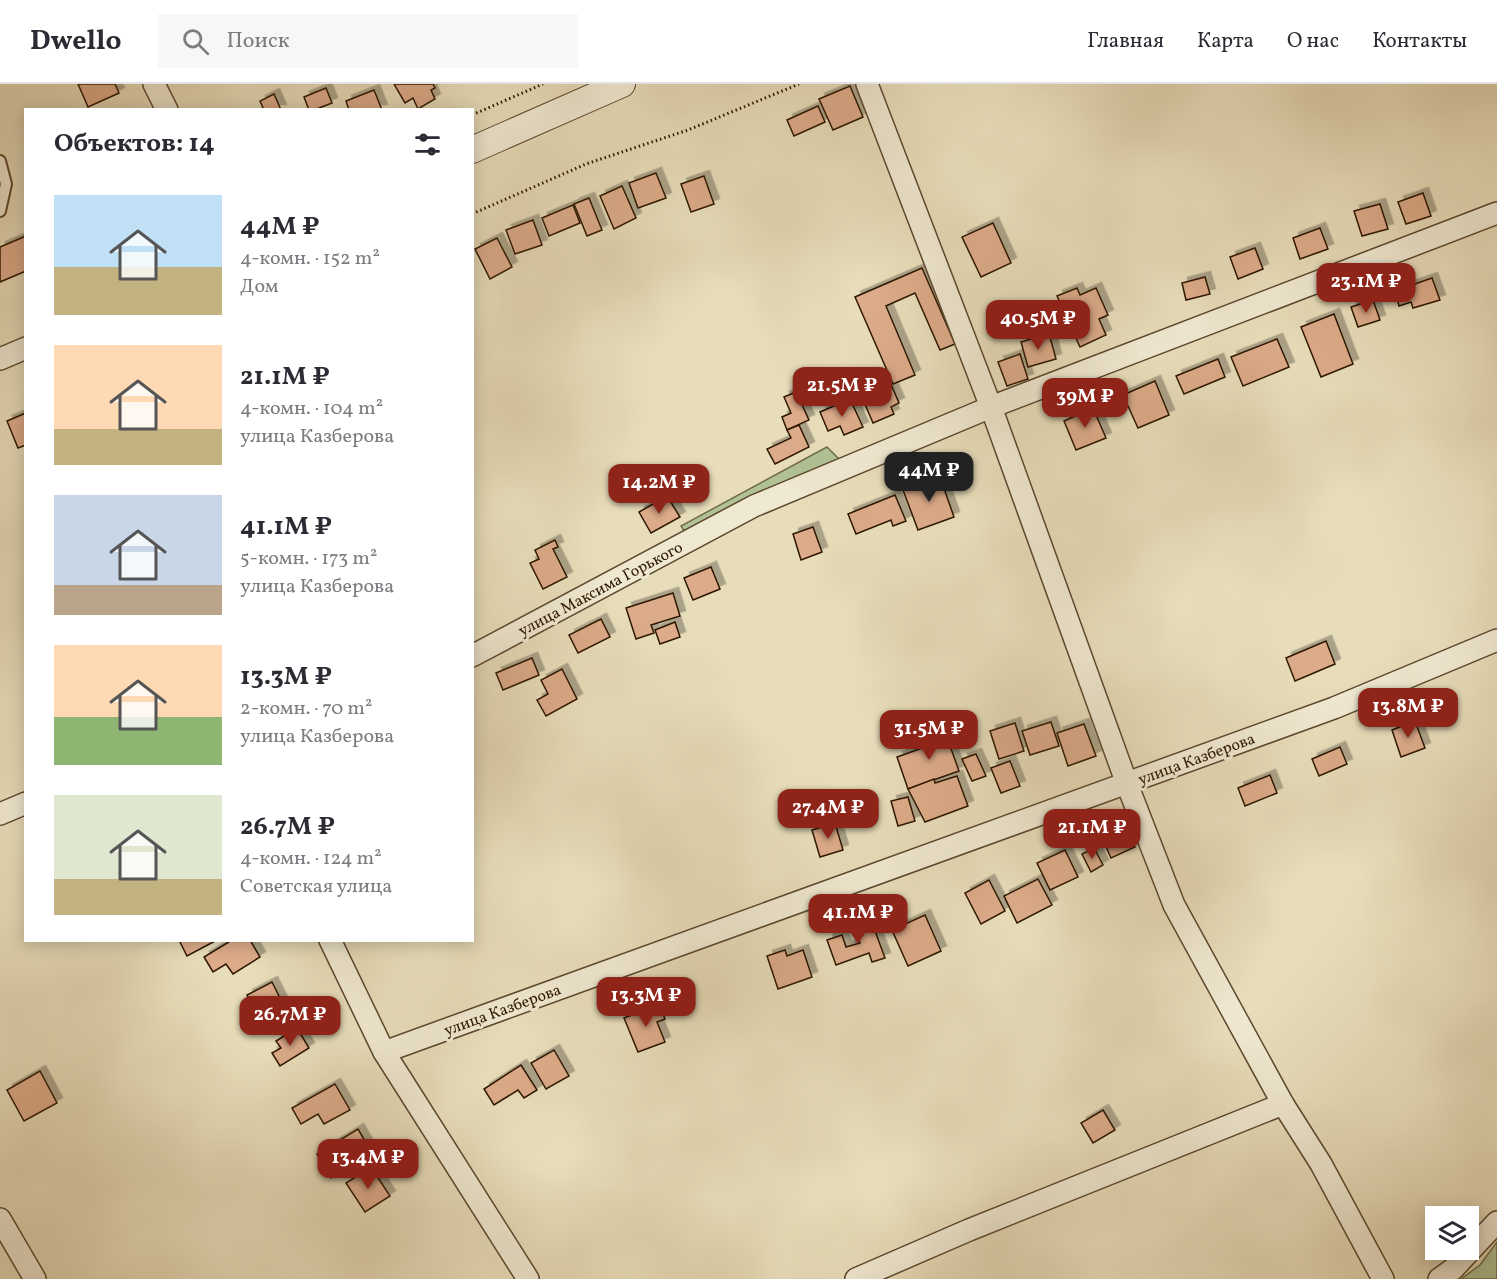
<!DOCTYPE html>
<html lang="ru">
<meta charset="utf-8">
<style>
:root{--surface:#fff;--page:#f7f7f7;--text:#2b2b33;--muted:#7c7c81;--line:#e1e1e2;--accent:#8f2418}
body{margin:0;font-family:Vollkorn,serif;background:var(--page);color:var(--text);height:100vh;display:flex;flex-direction:column;font-size:22px;white-space:nowrap}
*{box-sizing:border-box;margin:0}
p{font-size:20px;color:var(--muted)}
.icon{flex:none;width:33px;height:33px;fill:none;stroke:currentColor;stroke-width:2;stroke-linecap:round;stroke-linejoin:round}
.map{position:relative;flex:1;overflow:hidden}
.side{position:absolute;left:24px;top:24px;width:450px;height:834px;display:flex;flex-direction:column;background:var(--surface);border-radius:0px;box-shadow:0 3px 15px #0003}
.side>*{flex:none}
.fabs{position:absolute;left:1425px;top:1122px;display:grid;gap:12px}
.fabs a{display:grid;place-items:center;width:54px;height:54px;border-radius:0px;background:var(--surface);box-shadow:0 3px 15px #0003;font-size:30px}
.price{position:absolute;translate:-50% -51px;padding:0 14px;border-radius:12px;background:var(--accent);color:#fff;font-size:20px;line-height:39px;filter:drop-shadow(0 2px 3px #0008)}
.price::after{content:'';position:absolute;left:50%;top:36px;width:18px;height:14px;margin-left:-9px;background:inherit;clip-path:polygon(0 0,100% 0,50% 100%)}
.price.on{background:#222;color:#fff}
ul{padding:0;list-style:none}
li{display:flex;align-items:center;gap:18px;height:150px;padding:0 30px}
li span{display:grid;place-items:center;flex:none;width:168px;height:120px;border-radius:0px;color:#555}
li>.icon{margin-inline-start:auto}
span .icon{width:72px;height:72px;fill:#fffc;stroke-width:1}
li b{font-size:26px}
h2{display:flex;justify-content:space-between;align-items:center;height:72px;padding:0 30px;font-size:26px}
header{display:flex;align-items:center;gap:36px;box-sizing:border-box;height:84px;padding:0 30px;background:var(--surface);border-bottom:2px solid var(--line)}
header strong{font-size:28px}
nav{display:flex;gap:33px;margin-inline-start:auto;font-size:21px}
.search{width:420px;height:54px;background:var(--page);display:flex;align-items:center;gap:15px;box-sizing:border-box;padding:0 21px;border-radius:0px;color:var(--muted);font-size:22px}
.map>svg:first-child{display:block}
</style>
<header>
<strong>Dwello</strong>
<div class="search"><svg class="icon" aria-label="search" viewBox="0 0 24 24"><circle cx="10" cy="10" r="6"/><path d="M15 15l6 6"/></svg>Поиск</div>
<nav><a>Главная</a><a>Карта</a><a>О нас</a><a>Контакты</a></nav>
</header>
<div class="map">
<svg width="1497" height="1195" viewBox="0 0 1497 1195">
<defs>
<filter id="shadow"><feDropShadow dx="5.5" dy="-5.5" stdDeviation="0" flood-color="#0004"/></filter>
</defs>
<rect width="100%" height="100%" fill="#e8ddba"/>
<filter id="stains"><feTurbulence type="fractalNoise" baseFrequency=".00333" numOctaves="4"/><feColorMatrix values="0 0 0 0 .2 0 0 0 0 .09 0 0 0 0 .02 0 0 0 .5 -.17"/></filter>
<radialGradient id="worn" r=".72"><stop offset=".6" stop-color="#630" stop-opacity="0"/><stop offset="1" stop-color="#630" stop-opacity=".3"/></radialGradient>
<g fill="#b1c294" stroke="#706c4a" stroke-width="1.5">
<path d="M827,363l12,12 -151,78 -7,-11z"/>
<path d="M1497,1158v37h-36l19,-14z"/>
</g>
<g fill="#dcab89" stroke="#2e1700" stroke-width="1.5" filter="url(#shadow)">
<path d="M78,0h37l4,9 -31,14z"/>
<path d="M394,0h39l2,4 -4,2 4,9 -17,10 -5,-11 -8,5z"/>
<path d="M850,2l13,31 -30,13 -14,-31z"/>
<path d="M326,4l6,15 -18,7h-5l-5,-13z"/>
<path d="M374,6l8,20h-33l-3,-9z"/>
<path d="M274,10l7,16h-17l-4,-9z"/>
<path d="M818,22l7,16 -31,14 -7,-16z"/>
<path d="M656,89l10,25 -28,10 -9,-25z"/>
<path d="M704,92l10,28 -23,8 -10,-28z"/>
<path d="M622,102l14,32 -22,11 -14,-33z"/>
<path d="M1423,109l8,23 -25,8 -8,-22z"/>
<path d="M589,114l13,32 -15,6 -13,-32z"/>
<path d="M1380,120l8,25 -26,7 -8,-25z"/>
<path d="M573,121l7,18 -31,13 -7,-18z"/>
<path d="M533,136l9,25 -27,9 -9,-24z"/>
<path d="M993,139l18,40 -30,14 -19,-40z"/>
<path d="M1320,144l8,21 -28,10 -7,-21z"/>
<path d="M26,152v35l-26,11v-35z"/>
<path d="M497,154l15,29 -22,12 -15,-30z"/>
<path d="M1255,164l8,21 -25,10 -8,-22z"/>
<path d="M922,184l33,76 -15,6 -25,-57 -29,13 29,69 -22,9 -38,-87z"/>
<path d="M1205,193l5,17 -24,6 -4,-17z"/>
<path d="M1432,194l8,22 -27,8 -2,-6 -12,4 -4,-15z"/>
<path d="M1077,204l3,7 16,-7 12,27 -9,4 7,16 -26,12 -23,-51z"/>
<path d="M1373,216l7,20 -22,7 -7,-20z"/>
<path d="M1334,230l19,50 -32,13 -20,-50z"/>
<path d="M1050,253l6,22 -28,8 -7,-25 13,-4 1,3z"/>
<path d="M1277,255l12,28 -46,19 -12,-29z"/>
<path d="M1020,270l8,25 -21,7 -9,-24z"/>
<path d="M1218,275l7,18 -41,17 -8,-18z"/>
<path d="M1155,297l14,34 -31,13 -15,-33z"/>
<path d="M890,298l9,21 -8,4 3,7 -21,9 -12,-28z"/>
<path d="M796,308l13,28 -22,10 -5,-13 9,-4 -7,-16z"/>
<path d="M850,315l13,28 -19,8 -4,-9 -12,5 -8,-19z"/>
<path d="M1093,324l13,30 -30,12 -12,-29z"/>
<path d="M26,329v32l-8,3 -11,-27z"/>
<path d="M799,341l10,22 -34,17 -8,-15 24,-11 -4,-8z"/>
<path d="M940,393l14,40 -36,13 -15,-40z"/>
<path d="M895,411l11,26 -13,5 -2,-6 -35,14 -8,-20z"/>
<path d="M667,412l13,21 -29,16 -12,-21z"/>
<path d="M813,443l9,25 -21,8 -8,-26z"/>
<path d="M555,456l3,7 -5,2 14,28 -24,12 -13,-26 9,-4 -4,-9z"/>
<path d="M711,483l9,22 -27,11 -9,-22z"/>
<path d="M673,509l7,23 -29,9 3,8 -18,6 -10,-31z"/>
<path d="M601,535l9,18 -32,16 -9,-18z"/>
<path d="M675,538l5,15 -20,7 -5,-14z"/>
<path d="M1326,557l9,23 -40,17 -9,-23z"/>
<path d="M532,574l7,17 -36,15 -7,-17z"/>
<path d="M562,585l15,30 -31,17 -9,-16 11,-6 -7,-14z"/>
<path d="M1415,637l10,27 -24,9 -9,-27z"/>
<path d="M1051,638l8,24 -29,9 -8,-24z"/>
<path d="M1015,639l9,28 -25,8 -9,-28z"/>
<path d="M1084,640l12,32 -28,10 -11,-33z"/>
<path d="M944,645l15,42 -51,18 -11,-32 31,-11 -3,-10z"/>
<path d="M1340,663l7,17 -28,12 -7,-17z"/>
<path d="M976,670l10,22 -14,5 -10,-22z"/>
<path d="M1010,677l10,25 -19,7 -10,-25z"/>
<path d="M1270,691l7,18 -32,13 -7,-18z"/>
<path d="M957,692l11,30 -43,16 -17,-33 26,-10 1,4z"/>
<path d="M908,713l7,24 -17,5 -7,-25z"/>
<path d="M835,739l8,27 -23,7 -8,-27z"/>
<path d="M1124,740l11,23 -24,11 -10,-23z"/>
<path d="M1094,764l9,17 -12,7 -9,-18z"/>
<path d="M1065,766l13,27 -28,13 -13,-27z"/>
<path d="M1038,795l14,26 -35,18 -13,-27z"/>
<path d="M989,796l16,31 -24,13 -16,-31z"/>
<path d="M925,831l16,36 -33,15 -16,-36z"/>
<path d="M871,836l14,38 -13,4 -3,-9 -33,12 -9,-25 15,-5 4,12 14,-4 -6,-17z"/>
<path d="M179,856h38l-30,16z"/>
<path d="M232,856h18l10,17 -27,17 -7,-10 -13,8 -9,-15z"/>
<path d="M785,866l2,6 16,-6 9,27 -34,12 -11,-33z"/>
<path d="M272,898l13,26 -35,18 -8,-16 10,-5 -5,-10z"/>
<path d="M659,920l6,15 -8,3 8,20 -27,10 -14,-34z"/>
<path d="M297,944l12,20 -29,18 -8,-13 9,-5 -5,-7z"/>
<path d="M554,966l15,26 -23,13 -15,-26z"/>
<path d="M521,981l16,25 -13,8 -6,-8 -24,15 -10,-16z"/>
<path d="M40,987l17,32 -33,18 -17,-31z"/>
<path d="M335,1000l15,26 -26,14 -6,-10 -17,10 -9,-16z"/>
<path d="M1103,1026l12,20 -22,13 -12,-20z"/>
<path d="M358,1045l14,24 -41,25 -14,-24z"/>
<path d="M371,1083l19,29 -25,16 -19,-29z"/>
</g>
<g fill="none" stroke-linecap="round" stroke-linejoin="round">
<defs>
<path id="service" d="M0,77l6,23 -6,27"/>
<g id="minor">
<path d="M154,0l13,26"/>
<path d="M867,0l124,323 136,377 47,121 109,199 38,60 62,115"/>
<path d="M0,275l26,-11"/>
<path d="M472,572l282,-150 237,-99 506,-194"/>
<path d="M0,730l26,-11"/>
<path d="M330,856l54,112 144,227"/>
<path d="M384,968l950,-344 163,-68"/>
<path d="M0,1135l35,60"/>
<path d="M856,1195l113,-49 314,-126"/>
<path d="M1439,1195l14,-10 44,-47"/>
</g>
<path id="tertiary" d="M472,66l150,-66"/>
</defs>
<use href="#service" stroke="#5c482e" stroke-width="14"/>
<use href="#minor" stroke="#5c482e" stroke-width="24"/>
<use href="#tertiary" stroke="#5c482e" stroke-width="28"/>
<g stroke="#2e1700" stroke-width="3" stroke-dasharray="1.5 3" stroke-linecap="butt">
<path d="M472,31l71,-31"/>
<path d="M472,130l114,-50 102,-34 111,-46"/>
</g>
<use href="#service" stroke="#f0e9d2" stroke-width="10"/>
<use href="#minor" stroke="#f0e9d2" stroke-width="21"/>
<use href="#tertiary" stroke="#f0e9d2" stroke-width="26"/>
</g>
<g text-anchor="middle" stroke-width="6" stroke-linejoin="round" paint-order="stroke">
<g font-size="16" fill="#2e1700" stroke="#f0e9d2">
<text transform="translate(600 504) rotate(-28)" y="6">улица Максима Горького</text>
<text transform="translate(1196 674) rotate(-20)" y="6">улица Казберова</text>
<text transform="translate(502 925) rotate(-20)" y="6">улица Казберова</text>
</g>
</g>
<rect width="100%" height="100%" filter="url(#stains)"/>
<rect width="100%" height="100%" fill="url(#worn)"/>
</svg>
<div class="fabs">
<a><svg class="icon" aria-label="layers" viewBox="0 0 24 24"><path d="M12 4l9 5-9 5-9-5zM3 14l9 5 9-5"/></svg></a>
</div>
<b class="price" style="left:1366px;top:230px">23.1M ₽</b>
<b class="price" style="left:1038px;top:267px">40.5M ₽</b>
<b class="price" style="left:842px;top:334px">21.5M ₽</b>
<b class="price" style="left:1085px;top:345px">39M ₽</b>
<b class="price on" style="left:929px;top:419px">44M ₽</b>
<b class="price" style="left:659px;top:431px">14.2M ₽</b>
<b class="price" style="left:1408px;top:655px">13.8M ₽</b>
<b class="price" style="left:929px;top:677px">31.5M ₽</b>
<b class="price" style="left:828px;top:756px">27.4M ₽</b>
<b class="price" style="left:1092px;top:776px">21.1M ₽</b>
<b class="price" style="left:858px;top:861px">41.1M ₽</b>
<b class="price" style="left:646px;top:944px">13.3M ₽</b>
<b class="price" style="left:290px;top:963px">26.7M ₽</b>
<b class="price" style="left:368px;top:1106px">13.4M ₽</b>
<section class="side">
<h2>Объектов: 14<svg class="icon" aria-label="filters" viewBox="0 0 24 24"><path d="M4 7h16M4 17h16"/><circle cx="9" cy="7" r="2"/><circle cx="15" cy="17" r="2"/></svg></h2>
<ul>
<li><span style="background:linear-gradient(#bfe0f5 60%,#c2b280 0)"><svg class="icon" aria-label="home" viewBox="0 0 24 24"><path d="M3 11l9-7 9 7M6 9v11h12V9"/></svg></span><div><b>44M ₽</b><p>4-комн. · 152 m²</p><p>Дом</p></div></li>
<li><span style="background:linear-gradient(#ffd9b3 70%,#c2b280 0)"><svg class="icon" aria-label="home" viewBox="0 0 24 24"><path d="M3 11l9-7 9 7M6 9v11h12V9"/></svg></span><div><b>21.1M ₽</b><p>4-комн. · 104 m²</p><p>улица Казберова</p></div></li>
<li><span style="background:linear-gradient(#c9d6e8 75%,#b9a48a 0)"><svg class="icon" aria-label="home" viewBox="0 0 24 24"><path d="M3 11l9-7 9 7M6 9v11h12V9"/></svg></span><div><b>41.1M ₽</b><p>5-комн. · 173 m²</p><p>улица Казберова</p></div></li>
<li><span style="background:linear-gradient(#ffd9b3 60%,#8fb573 0)"><svg class="icon" aria-label="home" viewBox="0 0 24 24"><path d="M3 11l9-7 9 7M6 9v11h12V9"/></svg></span><div><b>13.3M ₽</b><p>2-комн. · 70 m²</p><p>улица Казберова</p></div></li>
<li><span style="background:linear-gradient(#dfe7d0 70%,#c2b280 0)"><svg class="icon" aria-label="home" viewBox="0 0 24 24"><path d="M3 11l9-7 9 7M6 9v11h12V9"/></svg></span><div><b>26.7M ₽</b><p>4-комн. · 124 m²</p><p>Советская улица</p></div></li>
</ul>
</section>
</div>
